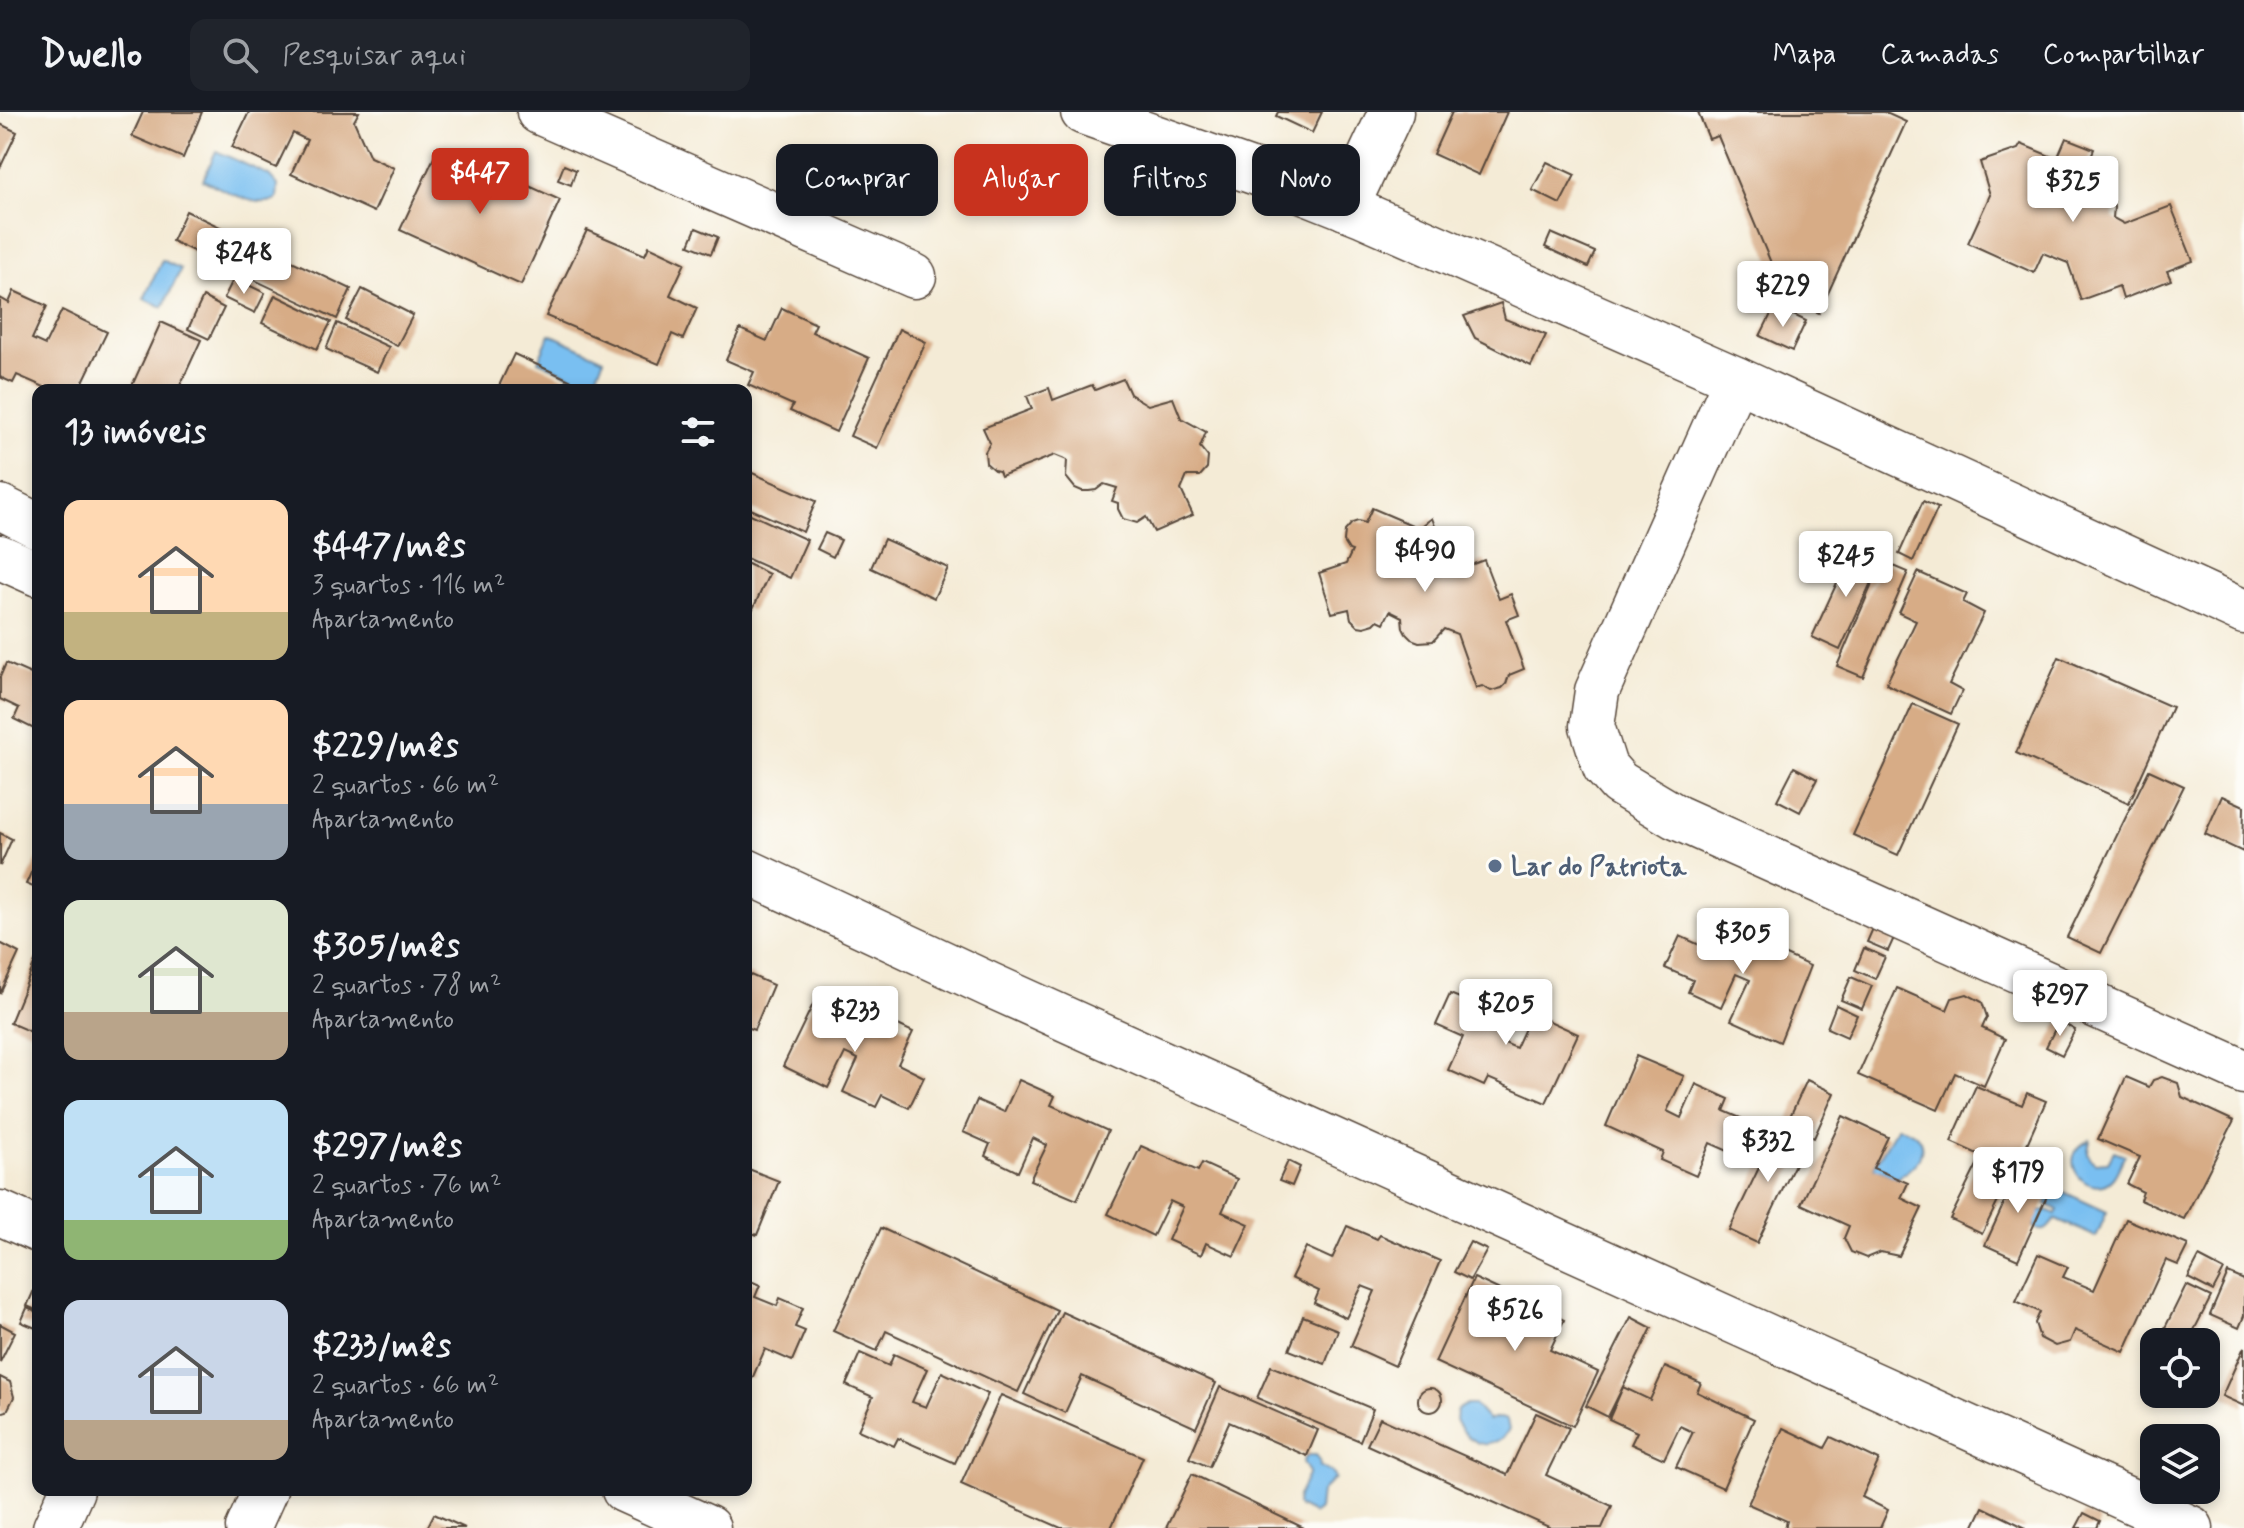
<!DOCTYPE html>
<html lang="pt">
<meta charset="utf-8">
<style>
:root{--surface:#171b24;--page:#20242c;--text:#f1f3f6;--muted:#9ea1a6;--line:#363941;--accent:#c8321e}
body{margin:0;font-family:Mynerve,sans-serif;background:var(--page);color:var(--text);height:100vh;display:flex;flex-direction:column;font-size:30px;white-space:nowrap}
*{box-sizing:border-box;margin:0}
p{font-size:26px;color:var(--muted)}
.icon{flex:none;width:44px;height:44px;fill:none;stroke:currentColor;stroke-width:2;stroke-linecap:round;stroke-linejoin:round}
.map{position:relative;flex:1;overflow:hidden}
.sheet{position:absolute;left:32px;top:272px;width:720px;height:1112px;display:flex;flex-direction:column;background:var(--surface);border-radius:16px;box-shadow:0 4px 12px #0003}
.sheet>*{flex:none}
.hud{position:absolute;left:776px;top:32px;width:760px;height:72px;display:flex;gap:16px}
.tools{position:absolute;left:2140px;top:1216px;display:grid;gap:16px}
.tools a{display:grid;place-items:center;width:80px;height:80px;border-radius:16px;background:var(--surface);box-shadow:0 4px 12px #0003;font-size:40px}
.price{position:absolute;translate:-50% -68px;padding:0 18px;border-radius:8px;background:#fff;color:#222;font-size:26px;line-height:52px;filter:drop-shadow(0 2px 4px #0008)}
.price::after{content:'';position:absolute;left:50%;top:48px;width:24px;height:18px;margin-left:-12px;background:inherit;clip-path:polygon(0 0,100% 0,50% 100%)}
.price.selected{background:var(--accent);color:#fff}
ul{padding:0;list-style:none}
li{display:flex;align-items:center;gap:24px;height:200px;padding:0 32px}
li span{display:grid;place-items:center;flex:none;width:224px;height:160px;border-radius:16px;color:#555}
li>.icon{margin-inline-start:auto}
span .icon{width:96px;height:96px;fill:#fffc;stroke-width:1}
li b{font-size:34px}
h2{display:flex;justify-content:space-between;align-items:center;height:96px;padding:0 32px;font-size:34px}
.pill{padding:0 28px;border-radius:16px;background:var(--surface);box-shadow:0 4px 12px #0003;font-size:28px;line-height:72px}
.pill.selected{background:var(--accent);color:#fff}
header{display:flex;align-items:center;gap:48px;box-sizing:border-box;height:112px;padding:0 40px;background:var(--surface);border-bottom:2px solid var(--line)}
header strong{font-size:38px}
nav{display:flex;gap:44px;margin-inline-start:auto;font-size:28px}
.search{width:560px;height:72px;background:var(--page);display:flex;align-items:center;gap:20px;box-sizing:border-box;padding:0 28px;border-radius:16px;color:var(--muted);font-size:30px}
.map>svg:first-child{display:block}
</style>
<header>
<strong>Dwello</strong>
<div class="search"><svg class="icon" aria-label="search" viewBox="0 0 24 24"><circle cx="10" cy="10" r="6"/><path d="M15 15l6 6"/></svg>Pesquisar aqui</div>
<nav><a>Mapa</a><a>Camadas</a><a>Compartilhar</a></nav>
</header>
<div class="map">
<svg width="2244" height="1416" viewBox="0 0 2244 1416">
<rect width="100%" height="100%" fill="#fdfcf7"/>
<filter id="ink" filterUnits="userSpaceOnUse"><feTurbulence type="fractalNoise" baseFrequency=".0125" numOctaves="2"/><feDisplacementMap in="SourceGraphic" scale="16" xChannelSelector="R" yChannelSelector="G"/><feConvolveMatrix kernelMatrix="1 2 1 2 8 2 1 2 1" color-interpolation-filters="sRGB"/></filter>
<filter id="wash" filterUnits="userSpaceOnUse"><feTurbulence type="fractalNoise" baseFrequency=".006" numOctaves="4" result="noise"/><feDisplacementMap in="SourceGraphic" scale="32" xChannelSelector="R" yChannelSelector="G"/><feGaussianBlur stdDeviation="1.8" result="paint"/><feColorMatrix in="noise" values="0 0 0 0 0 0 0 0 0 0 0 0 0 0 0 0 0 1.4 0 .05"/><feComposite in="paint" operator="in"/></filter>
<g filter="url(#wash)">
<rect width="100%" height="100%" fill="#f4ebd6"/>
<g fill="#79bff1" stroke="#5a7488" stroke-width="2">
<path d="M216,39l53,24 9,10 -1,13c-17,14 -56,-10 -74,-18z"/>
<path d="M162,148l19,9 -18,38 -19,-8z"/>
<path d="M550,222l54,25 -12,26 -54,-24z"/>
<path d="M1897,1015c17,2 31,14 21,33 -5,7 -14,13 -21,19l-24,-11z"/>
<path d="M2090,1028c-1,9 -6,15 5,23l13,-1 6,-11 11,4c-4,7 -7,17 -12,23 -22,26 -63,-20 -23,-38z"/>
<path d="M2053,1075l54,25 -11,25 -40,-18c-7,6 -9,16 -21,9l-2,-6 6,-11 7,-1 10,4 2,-4 -12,-6z"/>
<path d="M1467,1292h7l14,16 12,-2 7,2 2,10c-18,24 -39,15 -53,-8l1,-12z"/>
<path d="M1307,1343h9l3,4 1,8 11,5 4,6 -14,14 -2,17 -6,5 -14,-7 -2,-3 1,-8 11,-23 -6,-11z"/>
</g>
<g id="blocks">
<g fill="#d7ac86">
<path d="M143,0h59l-19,46 -51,-22z"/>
<path d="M249,0h110l-5,9 16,36 24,11 -20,44 -83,-38 16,-34 -14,-7 -17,35 -44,-21z"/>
<path d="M1278,0h44l-10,21 -36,-17z"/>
<path d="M1452,0h55l-28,63 -46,-21z"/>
<path d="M1698,0h186l22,10 -87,191 -45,-20 5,-11 -61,-146 -9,3z"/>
<path d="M0,12l17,8 -17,36z"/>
<path d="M2066,26l28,11 -20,47 12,-7 15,1 11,10 2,7 -1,11 11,6 47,-18 22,55 -26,10 4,9 -48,19 -4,-13 -38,14 -13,-37 -25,-10 -9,20 -66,-30 22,-48 -10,-33 38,-13 3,-5 36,15z"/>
<path d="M437,39l12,6 3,-6 108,49 -39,85 -121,-55z"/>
<path d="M1547,50l28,13 -15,29 -28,-14z"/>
<path d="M564,53l12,5 -5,15 -13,-5z"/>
<path d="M186,99l165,78 -14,30 -165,-78z"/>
<path d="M696,116l22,9 -7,17 -22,-9z"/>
<path d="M587,118l58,25 4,-9 36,17 -15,32 27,13 -14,31 -11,-5 -13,30 -113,-48z"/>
<path d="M1551,121l44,19 -7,15 -43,-20z"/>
<path d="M234,166l31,15 -10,20 -31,-15z"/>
<path d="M362,177l51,26 -16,31 -51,-26z"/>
<path d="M14,179l33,15 -15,33 13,6 17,-35 45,22 -28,58h-28l-34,-15 -4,8 -13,-6v-79l9,5z"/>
<path d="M275,183l56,27 -14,27 -55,-26z"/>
<path d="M203,185l21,11 -15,31 -21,-10z"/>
<path d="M1501,191l4,16 41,16 -15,31 -56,-28 -11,-22z"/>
<path d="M1775,194l31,15 -14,30 -32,-15z"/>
<path d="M782,196l34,16 -4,8 57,26 -33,74 -46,-21 3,-6 -45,-20 6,-13 -28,-12 14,-31 27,12z"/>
<path d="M161,210l40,18 -23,50h-48z"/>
<path d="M337,211l52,24 -12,25 -51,-23z"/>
<path d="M899,217l27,13 -49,106 -27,-12z"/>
<path d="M514,242l77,36h-94z"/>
<path d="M1123,267l7,15 18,11 25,-7 8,20 25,14 -6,15 8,10 -1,11 -7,8h-13l-6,14 12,25 -39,17 -8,-15 -9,6 -14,-4 -5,-10v-6l-6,-2 5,-13 -13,-4 -8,6 -7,1h-7l-7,-3 -9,-11 1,-17 -12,-5 -54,21 -2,-5 -5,-1 -8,-7 -1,-11 5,-9 -7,-15 49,-19 -5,-13 22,-8 4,12 39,-15 3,5z"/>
<path d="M750,360l66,29 -13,31 -57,-25v-26z"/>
<path d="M1923,389l15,7 -25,53 -14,-7z"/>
<path d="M1372,396l47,20 13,-10 20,54 32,-12 15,39 12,-5 8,21 -13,5 18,49 -15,6 -3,9 -4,4 -11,3 -9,-5 -6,2 -19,-54 -13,-5 -11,12 -14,1 -8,-3 -5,-5 -3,-6 -1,-11 -12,-6 -6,12 -6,-3 -4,4 -10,3 -6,-1 -7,-7 -2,-10 -17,4 -13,-40 27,-9 6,-13 -3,-1 -5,-8 1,-11 7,-8 6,-2 7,2z"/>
<path d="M746,400l61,28 -17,38 -44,-20z"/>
<path d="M825,421l16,7 -8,17 -16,-8z"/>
<path d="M884,427l64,29 -14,30 -63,-30z"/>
<path d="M1853,436l28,13 -41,89 -28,-13z"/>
<path d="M1882,449l26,11 -45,105 -26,-11z"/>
<path d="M746,451l23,11 -17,37 -6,-3z"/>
<path d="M1918,460l49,22 -4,8 21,11 -35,71 13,7 -11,23 -65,-30 30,-63 -17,-8z"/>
<path d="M2059,545l113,50 -43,96 -113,-50z"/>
<path d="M6,551l27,12 5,-11v67l-24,-12 5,-11 -19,-9v-22z"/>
<path d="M1913,592l45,20 -60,131 -45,-20z"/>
<path d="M1794,655l23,12 -17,33 -23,-12z"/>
<path d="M2149,658l35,16 -83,167 -34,-16z"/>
<path d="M2222,684l22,10 -1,46 -38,-18z"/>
<path d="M0,721l12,6 -12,27z"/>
<path d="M38,745v32l-12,-5z"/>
<path d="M1721,804l36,15 -4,9 57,26 -30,76 -49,-22 19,-40 -14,-6 -15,33 -33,-15 5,-12 -28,-12 15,-32 26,12z"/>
<path d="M1877,807l21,10 -10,22 -21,-9z"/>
<path d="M0,831l19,10 -19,41z"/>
<path d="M1864,836l21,9 -10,22 -20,-9z"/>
<path d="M38,843v80l-28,-12z"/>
<path d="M746,861l27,12 -19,45 -8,-3z"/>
<path d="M1851,865l21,9 -10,23 -21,-9z"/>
<path d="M1897,876l50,22 5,-12 15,-4 15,8 5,15 -5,11 23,11 -21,47 -29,-13 -17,37 -80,-35z"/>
<path d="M1450,882l29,12 5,-12 33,15 -15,33 14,6 16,-35 46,21 -32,69 -58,-25 -4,8 -36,-16 15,-33 -27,-12z"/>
<path d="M816,886l57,25 4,-8 36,17 -15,32 26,13 -15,31 -27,-13 -6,12 -33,-15 15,-33 -13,-6 -17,35 -45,-22z"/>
<path d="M1836,893l21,10 -10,22 -20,-9z"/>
<path d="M2059,909l16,9 -13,25 -16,-8z"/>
<path d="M1636,944l48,20 -17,35 14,7 15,-34 33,15 -5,12 28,12 -15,32 -27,-12 -14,33 -36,-16 3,-8 -57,-26z"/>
<path d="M2126,965l23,10 4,-7 9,-3 16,6 4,14 52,24 -50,98 -44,-19 3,-8 -16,-8 13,-27 -42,-18z"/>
<path d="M1019,968l36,16 -4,9 57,26 -31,69 -47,-20 17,-35 -14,-7 -15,34 -33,-16 5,-12 -27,-12 14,-32 27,12z"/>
<path d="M1807,968l27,13 -20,45 -28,-13z"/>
<path d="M1976,974l46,19 5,-12 19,8 -31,70 -64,-29z"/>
<path d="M1843,1004l45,21 -15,31 35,15 -7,15 21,10 -23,48 -19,-4 -14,6 -15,-6 -7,-14 5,-12 -48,-22z"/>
<path d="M1779,1014l28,13 -50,104 -28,-13z"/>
<path d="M1141,1034l57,25 4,-8 35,16 -15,33 27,12 -15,32 -28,-13 -5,12 -33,-15 15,-33 -13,-6 -17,35 -45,-22z"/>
<path d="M1980,1047l31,16 -29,59 -32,-15z"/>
<path d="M1288,1049l12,6 -8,19 -13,-5z"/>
<path d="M746,1056l33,13 -22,54 -11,-4z"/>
<path d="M2019,1058l33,15 -34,75 -33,-15z"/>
<path d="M2126,1107l62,26 -10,20 -12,-5 -42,92 -49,-22 -5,12 -15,4 -15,-8 -5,-15 5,-11 -24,-11 22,-47 30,13 -5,10 31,13z"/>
<path d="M1347,1114l30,13 3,-4 60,26 -45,105 -44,-20 24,-55 -13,-5 -16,32 -32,-15 5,-12 -28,-13 15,-31 26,12z"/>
<path d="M881,1116l176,82 -39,82 -132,-61 -9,20 -44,-20z"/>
<path d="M1470,1130l17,8 -17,30 -16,-8z"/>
<path d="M2199,1145l25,13 -11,21 -25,-13z"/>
<path d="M2228,1161l16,7v36l-5,12 -29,-13z"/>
<path d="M1474,1166l90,42 -14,30 48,22 -25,54 -138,-64z"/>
<path d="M746,1167l14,6 -5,12 22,9 3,-8 23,10 -8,19 10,4 -13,30 -27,-12 -13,30 -6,-3z"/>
<path d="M38,1169v30l-11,-5z"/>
<path d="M2186,1173l25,12 -23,45h-30z"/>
<path d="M27,1196l11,5v16l-17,-7z"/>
<path d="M1062,1200l154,71 -20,45 -114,-52 -17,37 -41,-19z"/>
<path d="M1303,1204l35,14 -13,34 -36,-14z"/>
<path d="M1631,1205l21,11 -44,89 -22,-11z"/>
<path d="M0,1212l15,8 -15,30z"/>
<path d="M2244,1235v59l-22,-10z"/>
<path d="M860,1241l29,13 5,-12 33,15 -15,33 14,5 16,-35 46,22 -33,69 -57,-25 -4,8 -36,-16 15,-33 -27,-12z"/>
<path d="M1271,1254l102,43 -13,32 -103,-43z"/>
<path d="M1665,1255l36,16 -4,9 57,27 -31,69 -47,-21 17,-35 -13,-6 -16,33 -33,-15 6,-12 -28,-13 14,-32 27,13z"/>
<path d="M0,1265l10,5 4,15 -7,14 -7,2z"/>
<path d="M1220,1275l98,43 -11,26 -78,-34 -20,45 -20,-9z"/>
<circle cx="1430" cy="1288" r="12"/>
<path d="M1001,1283l142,62 -32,71h-50l-100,-44z"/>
<path d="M1536,1301l33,15 -23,47 66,31 -10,22h-51l-184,-83 13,-27 127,57z"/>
<path d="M1783,1316l42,20 6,-11 48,23 -17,37 26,13 -8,18h-95l2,-7 -39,-17z"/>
<path d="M1192,1362l112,54h-138z"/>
<path d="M1983,1395l43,21h-53z"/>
<path d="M2084,1401l16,8 -3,7h-21z"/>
<path d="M434,1402l31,14h-38z"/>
</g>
</g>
</g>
<g filter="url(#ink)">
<use href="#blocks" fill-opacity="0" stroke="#57473a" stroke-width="2"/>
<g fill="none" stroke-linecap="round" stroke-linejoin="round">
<defs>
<g id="minor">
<path d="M1346,96l45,-96"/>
<path d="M1736,267l-139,312 -5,35 13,41 14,16 57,34 568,255"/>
<path d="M0,395l38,19"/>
<path d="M0,445l38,17"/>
<path d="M746,759l244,114 1201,543"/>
<path d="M0,1101l38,17"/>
<path d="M624,1378l84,38"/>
<path d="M55,1416l17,-38"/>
<path d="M248,1416l17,-38"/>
</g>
<g id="tertiary">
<path d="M539,0l375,164"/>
<path d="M1083,0l188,66 93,37 372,164 508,233"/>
</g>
</defs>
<use href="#minor" stroke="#57473a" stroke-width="47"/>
<use href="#tertiary" stroke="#57473a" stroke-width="47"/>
<use href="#minor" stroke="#fff" stroke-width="44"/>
<use href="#tertiary" stroke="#fff" stroke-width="44"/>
</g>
</g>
<circle fill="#5c6f8a" stroke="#fdfcf7" stroke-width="3" cx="1495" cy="754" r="8"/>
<g text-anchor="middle" stroke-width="6" stroke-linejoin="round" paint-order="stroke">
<g font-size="26" font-weight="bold" fill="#4e5e75" stroke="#fdfcf7" text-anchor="start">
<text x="1511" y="763">Lar do Patriota</text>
</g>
</g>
</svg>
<div class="tools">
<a><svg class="icon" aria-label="locate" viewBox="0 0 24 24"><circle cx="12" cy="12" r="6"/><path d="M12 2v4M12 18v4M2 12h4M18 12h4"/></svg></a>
<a><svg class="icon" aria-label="layers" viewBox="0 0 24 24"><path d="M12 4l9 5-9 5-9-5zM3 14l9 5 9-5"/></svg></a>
</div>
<b class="price selected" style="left:480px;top:104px">$447</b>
<b class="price" style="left:2073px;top:112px">$325</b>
<b class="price" style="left:244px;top:184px">$248</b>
<b class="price" style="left:1783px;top:217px">$229</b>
<b class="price" style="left:1425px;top:482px">$490</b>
<b class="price" style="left:1846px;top:487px">$245</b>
<b class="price" style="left:1743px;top:864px">$305</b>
<b class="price" style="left:2060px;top:926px">$297</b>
<b class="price" style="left:1506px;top:935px">$205</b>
<b class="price" style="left:855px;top:942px">$233</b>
<b class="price" style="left:1768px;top:1072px">$332</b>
<b class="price" style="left:2018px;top:1103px">$179</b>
<b class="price" style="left:1515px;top:1241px">$526</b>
<div class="hud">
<a class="pill">Comprar</a>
<a class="pill selected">Alugar</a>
<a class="pill">Filtros</a>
<a class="pill">Novo</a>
</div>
<section class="sheet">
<h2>13 imóveis<svg class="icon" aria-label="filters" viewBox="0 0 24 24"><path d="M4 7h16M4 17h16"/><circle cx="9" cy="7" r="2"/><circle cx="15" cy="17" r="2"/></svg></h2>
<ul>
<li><span style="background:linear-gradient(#ffd9b3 70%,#c2b280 0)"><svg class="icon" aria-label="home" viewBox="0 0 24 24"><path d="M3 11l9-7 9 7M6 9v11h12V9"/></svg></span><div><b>$447/mês</b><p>3 quartos · 116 m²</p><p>Apartamento</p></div></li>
<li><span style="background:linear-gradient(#ffd9b3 65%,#9aa5b1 0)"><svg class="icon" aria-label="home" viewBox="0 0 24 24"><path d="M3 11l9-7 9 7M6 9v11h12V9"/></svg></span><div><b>$229/mês</b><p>2 quartos · 66 m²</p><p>Apartamento</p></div></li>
<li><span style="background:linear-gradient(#dfe7d0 70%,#b9a48a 0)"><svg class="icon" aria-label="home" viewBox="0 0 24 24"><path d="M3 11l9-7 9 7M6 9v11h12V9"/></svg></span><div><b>$305/mês</b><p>2 quartos · 78 m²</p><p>Apartamento</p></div></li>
<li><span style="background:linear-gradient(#bfe0f5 75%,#8fb573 0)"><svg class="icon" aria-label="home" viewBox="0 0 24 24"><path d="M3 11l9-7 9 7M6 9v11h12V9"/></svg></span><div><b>$297/mês</b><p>2 quartos · 76 m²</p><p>Apartamento</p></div></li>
<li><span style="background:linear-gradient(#c9d6e8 75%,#b9a48a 0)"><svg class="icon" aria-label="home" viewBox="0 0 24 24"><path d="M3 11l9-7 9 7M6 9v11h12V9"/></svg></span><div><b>$233/mês</b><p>2 quartos · 66 m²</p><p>Apartamento</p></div></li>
</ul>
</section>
</div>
